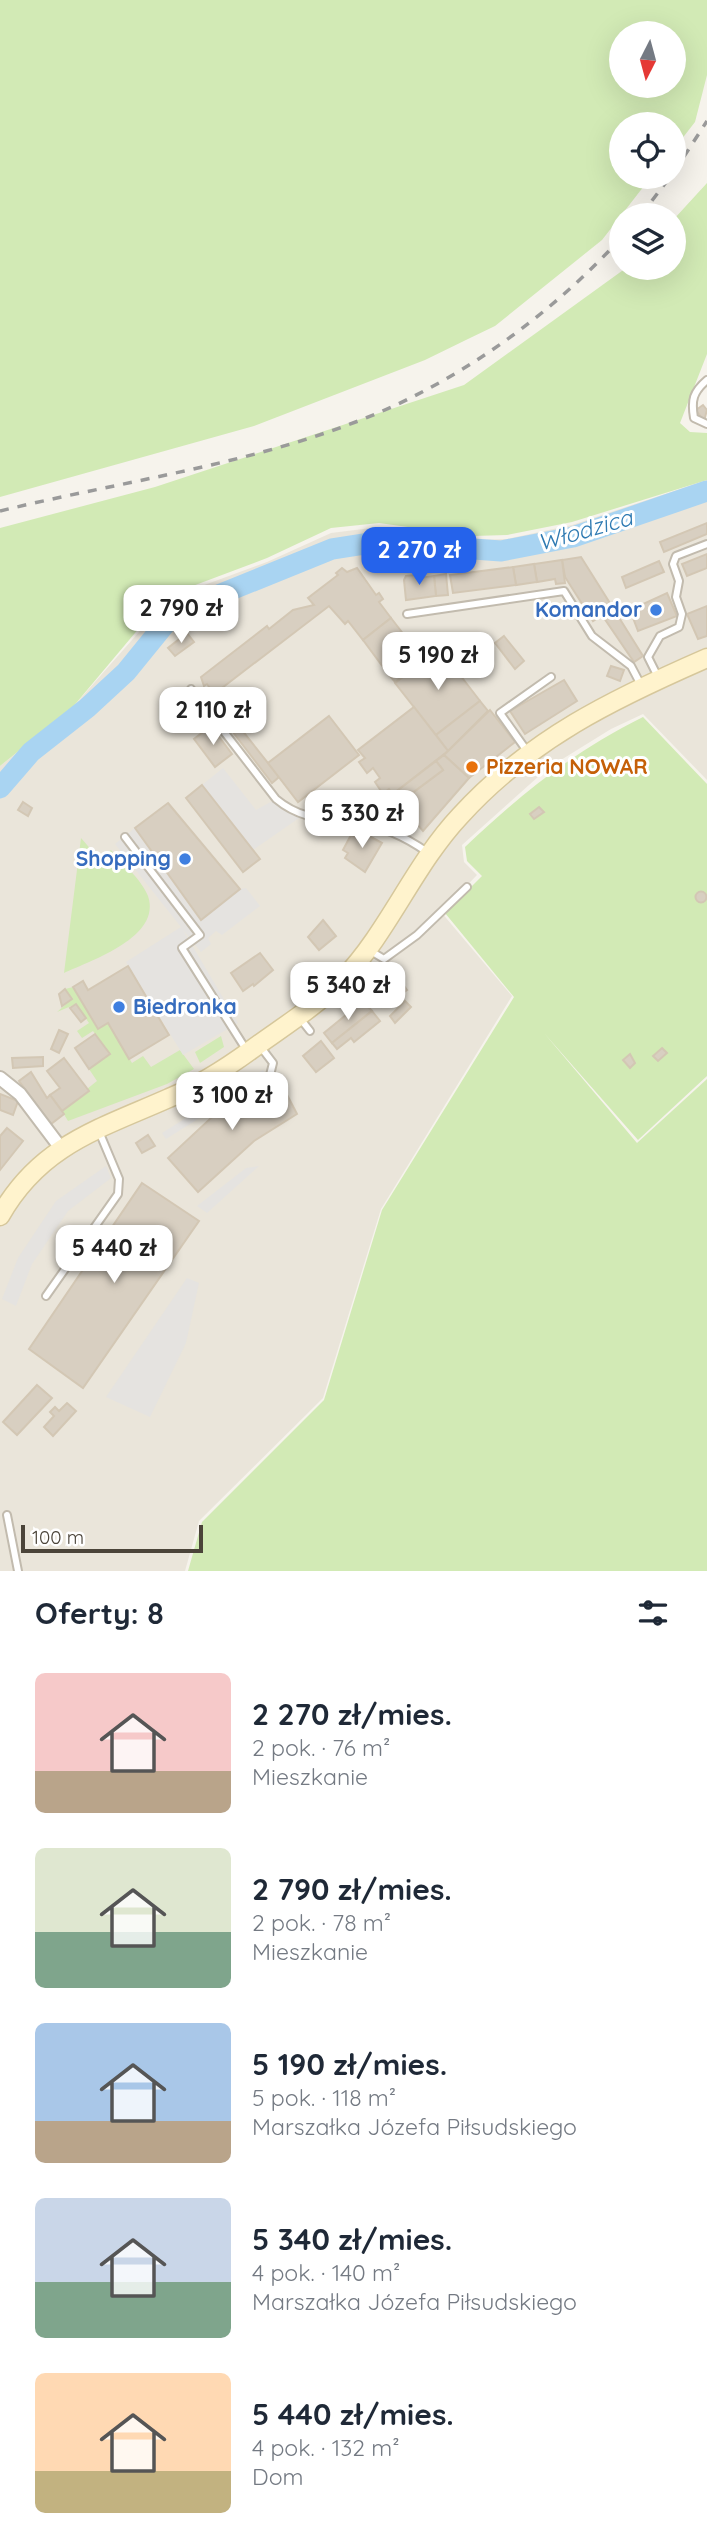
<!DOCTYPE html>
<html lang="pl">
<meta charset="utf-8">
<style>
:root{--surface:#fff;--page:#f2f2f3;--text:#1f2937;--muted:#747a83;--accent:#2563eb}
body{margin:0;font-family:Quicksand,sans-serif;background:var(--page);color:var(--text);height:100vh;display:flex;flex-direction:column;font-size:26px;white-space:nowrap}
*{box-sizing:border-box;margin:0}
p{font-size:23px;color:var(--muted)}
.icon{flex:none;width:38px;height:38px;fill:none;stroke:currentColor;stroke-width:2;stroke-linecap:round;stroke-linejoin:round}
.map{position:relative;height:1571px;overflow:hidden}
.sheet{display:flex;flex-direction:column;background:var(--surface);flex:1}
.sheet>*{flex:none}
.needle{width:46px;rotate:186deg}
.buttons{position:absolute;left:609px;top:21px;display:grid;gap:14px}
.buttons a{display:grid;place-items:center;width:77px;height:77px;border-radius:50%;background:var(--surface);box-shadow:0 7px 28px #0002;font-size:35px}
.scale{position:absolute;left:21px;bottom:18px;width:182px;box-sizing:border-box;padding-left:7px;border:4px solid #4b4439;border-top:0;font-size:19px;line-height:24px;white-space:nowrap;color:#4b4439;-webkit-text-stroke:5px #fff;paint-order:stroke}
.price{position:absolute;translate:-50% -60px;padding:0 16px;border-radius:14px;background:#fff;color:#222;font-size:23px;line-height:46px;filter:drop-shadow(0 2px 4px #0008)}
.price::after{content:'';position:absolute;left:50%;top:42px;width:21px;height:16px;margin-left:-10px;background:inherit;clip-path:polygon(0 0,100% 0,50% 100%)}
.price.on{background:var(--accent);color:#fff}
ul{padding:0;list-style:none}
li{display:flex;align-items:center;gap:21px;height:175px;padding:0 35px}
li span{display:grid;place-items:center;flex:none;width:196px;height:140px;border-radius:10px;color:#555}
li>.icon{margin-inline-start:auto}
span .icon{width:84px;height:84px;fill:#fffc;stroke-width:1}
li b{font-size:30px}
h2{display:flex;justify-content:space-between;align-items:center;height:84px;padding:0 35px;font-size:30px}
.map>svg:first-child{display:block}
</style>
<div class="map">
<svg width="707" height="1571" viewBox="0 0 707 1571">
<rect width="100%" height="100%" fill="#f6f3ec"/>
<path fill="#eae5da" d="M707,480v300l-64,-66 -32,15 -63,39 -86,77 2,17 13,13 -36,37 71,84 -131,213 -58,189 -124,123 -14,50h-185v-805l72,-58 97,-110 98,-36 64,-29 48,-6 93,13 35,-1 65,-14z"/>
<g fill="#d2eab5" fill-rule="evenodd">
<path d="M0,0h707v75l-12,47 -21,27v-25h-53v53h30l-49,63 -107,86 -27,13 -43,21 -171,66 -254,71zM621,33h53v53h-53z"/>
<path d="M707,183v171l-27,69 10,9 17,1v47l-135,42 -65,13 -34,1 -94,-13 -48,5 -64,30 -101,38 -94,112 -72,58v-238l155,-41 309,-102 162,-117h48v-49z"/>
<path d="M643,717l64,67v292l-69,64 -94,-107 93,110 70,-64v492h-519l14,-49 122,-122 58,-190 132,-213 -69,-84 37,-37 -15,-15 -2,-14c57,-54 108,-95 178,-130z"/>
<path d="M81,838l19,22 11,-10c11,13 31,30 37,46 14,41 -56,64 -84,77z"/>
<path d="M73,987l25,42 10,-6 24,40 11,-7 8,11 29,-17 14,19 -27,15 -99,37 -6,-10 27,-19 -2,-3 10,-8 -8,-12 21,-15 -17,-23 -11,7 -5,-7 12,-8 -13,-19 -19,8 15,-13 -7,-10z"/>
<path d="M221,1036l3,11 -24,16 -5,-11z"/>
</g>
<g fill="#e5e3e0">
<path d="M223,768l33,42 20,-11 26,17 -49,34 -51,-65z"/>
<path d="M135,828l66,92 39,-31 6,-1 14,18 -38,29 -6,-4 -8,7 3,6 -10,8 -18,-22 55,93 -55,32 -57,-93 55,-35 -66,-83z"/>
<path d="M263,1070l4,6 -101,63 -4,-6z"/>
<path d="M106,1166l5,12 -43,33 -36,53 -16,42 -14,-7 16,-41 38,-57z"/>
<path d="M259,1166l-52,47 -10,-7 49,-38z"/>
<path d="M187,1278l12,5 -13,60 -36,74 -44,-20z"/>
</g>
<g fill="none" stroke-linecap="round" stroke-linejoin="round">
<path stroke="#a9d4f2" stroke-width="21" d="M0,788l31,-36 56,-44 39,-36 48,-59 158,-64 45,-7 124,9 72,-14 134,-46"/>
</g>
<g fill="#d8cfc1" stroke="#d3c7b4" stroke-width="2">
<path d="M703,405l4,5 -3,11 -8,-11z"/>
<path d="M707,523v11l-43,18 -4,-10z"/>
<path d="M707,554v14l-20,8 -5,-12z"/>
<path d="M581,557l32,51 -20,13 -28,-44 -3,-17z"/>
<path d="M562,560l3,23 -9,1 -1,-5 -18,3 -3,-18z"/>
<path d="M659,561l5,11 -38,16 -4,-11z"/>
<path d="M534,564l3,18 -21,3 -3,-18z"/>
<path d="M513,567l3,18 -63,8 -3,-18z"/>
<path d="M342,568l5,4 10,-4 19,27 3,-2 4,6 -4,3 12,16 -28,22 -15,-19 -3,3 -16,-18 -115,88 -7,-10 -3,2 -3,-9 66,-51 2,3 24,-19 21,-5 -6,-7 30,-23 -2,-2z"/>
<path d="M446,574l2,21 -12,1 -2,-20z"/>
<path d="M417,575l1,3 16,-2 2,20 -30,4 -2,-20 2,-4z"/>
<path d="M667,593l10,23 -39,15 -8,-21z"/>
<path d="M707,606v30l-9,3 -11,-25z"/>
<path d="M613,608l30,48 -9,6 -32,-47z"/>
<path d="M391,618l27,35 -29,22 -26,-35z"/>
<path d="M187,633l7,9 -19,14 -7,-8z"/>
<path d="M504,636l20,25 -9,8 -20,-26z"/>
<path d="M440,649l40,52 -44,34 -41,-52z"/>
<path d="M415,656l5,7 -25,19 -6,-7z"/>
<path d="M611,666l13,4 -4,11 -13,-5z"/>
<path d="M564,680l13,21 -52,33 -15,-23z"/>
<path d="M215,696l64,81 -7,6 -60,-78 3,-2 -4,-4z"/>
<path d="M480,701l8,10 -40,40 -12,-16z"/>
<path d="M414,707l34,44 -55,43 -4,-5 -6,5 -8,-12 5,-4 -7,-10 -6,5 -8,-11 6,-4 -7,-8z"/>
<path d="M490,710l25,32 -46,36 -25,-23z"/>
<path d="M329,716l30,39 -61,47 -30,-39z"/>
<path d="M211,726l21,28 -17,13 -21,-28z"/>
<path d="M444,755l25,23 -46,53 -24,-28 44,-33 -7,-9z"/>
<path d="M436,761l7,9 -44,33 4,5 -3,2 -7,-16z"/>
<path d="M202,785l58,74 -17,13 -57,-74z"/>
<path d="M23,802l9,6 -4,8 -10,-6z"/>
<path d="M168,803l72,86 -39,31 -66,-92z"/>
<path d="M539,807l5,5 -10,7 -4,-5z"/>
<path d="M360,831l22,12 -17,29 -20,-14 3,-5 -5,-3 8,-15 5,2z"/>
<circle cx="701" cy="897" r="5.5"/>
<path d="M323,920l13,16 -17,14 -11,-13z"/>
<path d="M260,953l13,17 -19,16 -1,-2 -10,7 -12,-18z"/>
<path d="M128,966l41,69 -40,24 -21,-36 -10,6 -25,-42 10,-6 5,9z"/>
<path d="M393,971l14,19 -25,17 -14,-17z"/>
<path d="M65,989l7,10 -10,7 -3,-12z"/>
<path d="M363,1001l9,10 -40,32 -8,-10z"/>
<path d="M405,1001l6,6 -16,16 -5,-7z"/>
<path d="M76,1004l10,14 -5,4 -11,-14z"/>
<path d="M372,1011l8,10 -26,21 -3,-4 -14,11 -5,-6z"/>
<path d="M59,1030l9,4 -9,19 -8,-4z"/>
<path d="M95,1034l15,20 -21,15 -14,-21z"/>
<path d="M321,1041l13,17 -18,14 -13,-16z"/>
<path d="M662,1048l5,5 -9,8 -5,-5z"/>
<path d="M630,1054l5,9 -5,5 -7,-8z"/>
<path d="M43,1057v9l-30,2 -1,-10z"/>
<path d="M64,1058l25,33 -27,20 -12,-16 10,-7 -13,-17z"/>
<path d="M31,1072l16,26 3,-3 14,19 -13,10 -32,-43z"/>
<path d="M270,1078l8,10 4,-3 15,29 -43,27 -56,51 -30,-34 58,-54z"/>
<path d="M0,1094l18,7 -5,14 -13,-5z"/>
<path d="M7,1128l16,13 -23,29v-34z"/>
<path d="M148,1135l7,11 -13,7 -6,-10z"/>
<path d="M142,1183l57,38 -116,167 -54,-39z"/>
<path d="M37,1385l15,13 -35,37 -14,-13z"/>
<path d="M67,1403l9,8 -23,25 -9,-9 10,-11 -4,-4 5,-5 4,4z"/>
</g>
<g fill="none" stroke-linecap="round" stroke-linejoin="round">
<defs>
<g id="lane">
<path d="M707,380c-14,12 -16,20 -13,38l13,6"/>
<path d="M407,614l157,-23 28,45 39,30 10,19"/>
<path d="M658,677l-10,-20 12,-21 19,-9 3,-13 -6,-17 3,-16 -6,-17 3,-8 31,-12"/>
<path d="M191,689l85,110c25,21 50,20 81,24 25,3 50,15 70,29"/>
<path d="M527,751l-27,-38 51,-36"/>
<path d="M125,837l75,98 -18,13 65,103"/>
<path d="M369,950l15,9 33,-24 50,-48"/>
<path d="M299,1017l11,14"/>
<path d="M260,1046l13,17 -3,12"/>
<path d="M46,1296l72,-102 1,-15 -21,-50"/>
<path d="M7,1515l11,56"/>
</g>
<path id="street" d="M0,1078l20,16 40,53"/>
<path id="secondary" d="M0,1216c40,-71 99,-87 169,-118 29,-12 56,-29 82,-48 30,-22 66,-44 92,-71 46,-48 71,-114 117,-163 70,-77 153,-117 247,-158"/>
</defs>
<use href="#lane" stroke="#c2bbae" stroke-width="10"/>
<use href="#street" stroke="#c2bbae" stroke-width="16"/>
<use href="#secondary" stroke="#d6c79b" stroke-width="21"/>
<use href="#lane" stroke="#fff" stroke-width="6"/>
<use href="#street" stroke="#fff" stroke-width="12"/>
<use href="#secondary" stroke="#fff3cd" stroke-width="18"/>
<g stroke="#9a9a9a" stroke-width="3.5" stroke-dasharray="9 9" stroke-linecap="butt">
<path d="M674,172l33,-51"/>
<path d="M641,215l29,-38"/>
<path d="M0,511c131,-32 272,-49 396,-106 85,-40 162,-98 225,-167"/>
</g>
</g>
<g fill="#3f7fe0" stroke="#fff" stroke-width="2.5">
<circle cx="656" cy="610" r="7"/>
<circle cx="185" cy="859" r="7"/>
<circle cx="119" cy="1007" r="7"/>
</g>
<circle fill="#e8710a" stroke="#fff" stroke-width="2.5" cx="472" cy="767" r="7"/>
<g text-anchor="middle" stroke-width="6" stroke-linejoin="round" paint-order="stroke">
<g font-size="21" font-weight="bold" fill="#366cbe" stroke="#fff" text-anchor="end">
<text x="642" y="617">Komandor</text>
<text x="171" y="866">Shopping</text>
<text x="133" y="1014" text-anchor="start">Biedronka</text>
</g>
<g font-size="21" font-weight="bold" fill="#c56008" stroke="#fff" text-anchor="start">
<text x="486" y="774">Pizzeria NOWAR</text>
</g>
<g font-size="23" font-style="italic" fill="#2e7ab2" stroke="#fff">
<text transform="translate(585 530) rotate(-16)" y="8">Włodzica</text>
</g>
</g>
</svg>
<div class="buttons">
<a><svg class="needle" viewBox="-14 -14 28 28"><path d="M0-13l5 13h-10z" fill="#e53935"/><path d="M0 13l5-13h-10z" fill="#747a83"/></svg></a>
<a><svg class="icon" aria-label="locate" viewBox="0 0 24 24"><circle cx="12" cy="12" r="6"/><path d="M12 2v4M12 18v4M2 12h4M18 12h4"/></svg></a>
<a><svg class="icon" aria-label="layers" viewBox="0 0 24 24"><path d="M12 4l9 5-9 5-9-5zM3 14l9 5 9-5"/></svg></a>
</div>
<div class="scale">100 m</div>
<b class="price on" style="left:419px;top:587px">2 270 zł</b>
<b class="price" style="left:181px;top:645px">2 790 zł</b>
<b class="price" style="left:438px;top:692px">5 190 zł</b>
<b class="price" style="left:213px;top:747px">2 110 zł</b>
<b class="price" style="left:362px;top:850px">5 330 zł</b>
<b class="price" style="left:348px;top:1022px">5 340 zł</b>
<b class="price" style="left:232px;top:1132px">3 100 zł</b>
<b class="price" style="left:114px;top:1285px">5 440 zł</b>
</div>
<section class="sheet">
<h2>Oferty: 8<svg class="icon" aria-label="filters" viewBox="0 0 24 24"><path d="M4 7h16M4 17h16"/><circle cx="9" cy="7" r="2"/><circle cx="15" cy="17" r="2"/></svg></h2>
<ul>
<li><span style="background:linear-gradient(#f6c9c9 70%,#b9a48a 0)"><svg class="icon" aria-label="home" viewBox="0 0 24 24"><path d="M3 11l9-7 9 7M6 9v11h12V9"/></svg></span><div><b>2 270 zł/mies.</b><p>2 pok. · 76 m²</p><p>Mieszkanie</p></div></li>
<li><span style="background:linear-gradient(#dfe7d0 60%,#7fa58c 0)"><svg class="icon" aria-label="home" viewBox="0 0 24 24"><path d="M3 11l9-7 9 7M6 9v11h12V9"/></svg></span><div><b>2 790 zł/mies.</b><p>2 pok. · 78 m²</p><p>Mieszkanie</p></div></li>
<li><span style="background:linear-gradient(#a9c7e8 70%,#b9a48a 0)"><svg class="icon" aria-label="home" viewBox="0 0 24 24"><path d="M3 11l9-7 9 7M6 9v11h12V9"/></svg></span><div><b>5 190 zł/mies.</b><p>5 pok. · 118 m²</p><p>Marszałka Józefa Piłsudskiego</p></div></li>
<li><span style="background:linear-gradient(#c9d6e8 60%,#7fa58c 0)"><svg class="icon" aria-label="home" viewBox="0 0 24 24"><path d="M3 11l9-7 9 7M6 9v11h12V9"/></svg></span><div><b>5 340 zł/mies.</b><p>4 pok. · 140 m²</p><p>Marszałka Józefa Piłsudskiego</p></div></li>
<li><span style="background:linear-gradient(#ffd9b3 70%,#c2b280 0)"><svg class="icon" aria-label="home" viewBox="0 0 24 24"><path d="M3 11l9-7 9 7M6 9v11h12V9"/></svg></span><div><b>5 440 zł/mies.</b><p>4 pok. · 132 m²</p><p>Dom</p></div></li>
</ul>
</section>
